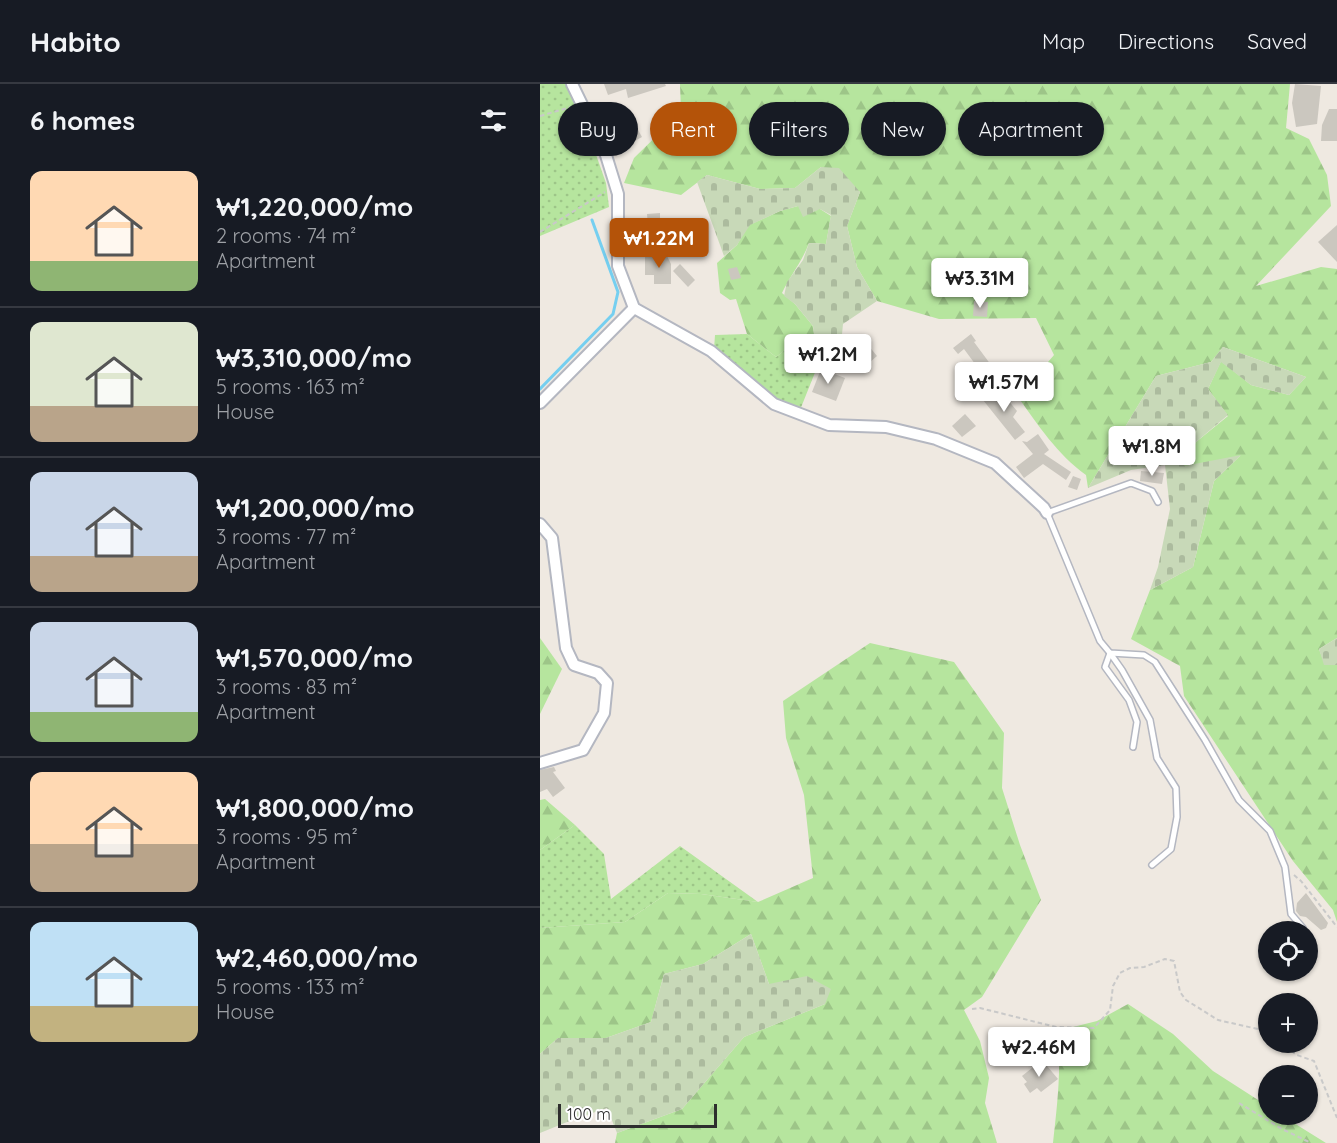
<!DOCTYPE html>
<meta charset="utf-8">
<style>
:root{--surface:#171b24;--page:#242831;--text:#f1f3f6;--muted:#9ea1a6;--line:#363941;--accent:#b45309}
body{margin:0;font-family:Quicksand,sans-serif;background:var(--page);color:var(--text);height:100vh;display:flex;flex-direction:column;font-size:22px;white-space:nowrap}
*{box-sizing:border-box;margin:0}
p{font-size:20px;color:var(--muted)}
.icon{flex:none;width:33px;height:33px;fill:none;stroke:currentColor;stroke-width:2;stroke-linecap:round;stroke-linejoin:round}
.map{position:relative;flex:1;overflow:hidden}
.side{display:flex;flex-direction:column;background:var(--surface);width:540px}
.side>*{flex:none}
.banner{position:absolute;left:18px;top:18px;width:570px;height:54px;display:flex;gap:12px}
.buttons{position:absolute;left:718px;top:837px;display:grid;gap:12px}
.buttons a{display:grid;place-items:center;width:60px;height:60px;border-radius:50%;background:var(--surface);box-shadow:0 2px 4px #0004;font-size:30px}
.scale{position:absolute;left:18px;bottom:15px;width:159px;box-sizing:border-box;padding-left:6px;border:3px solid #2e2e2e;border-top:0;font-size:16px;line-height:21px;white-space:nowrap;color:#2e2e2e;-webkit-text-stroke:4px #fff;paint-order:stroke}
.price{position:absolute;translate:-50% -51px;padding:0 14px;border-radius:6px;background:#fff;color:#222;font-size:20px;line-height:39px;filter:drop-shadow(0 2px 3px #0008)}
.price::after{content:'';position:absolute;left:50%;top:36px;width:18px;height:14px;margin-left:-9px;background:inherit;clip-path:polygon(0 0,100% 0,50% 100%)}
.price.on{background:var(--accent);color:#fff}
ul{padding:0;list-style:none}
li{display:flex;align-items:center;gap:18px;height:150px;padding:0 30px}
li+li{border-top:2px solid var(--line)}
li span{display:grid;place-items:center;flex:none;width:168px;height:120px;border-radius:12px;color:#555}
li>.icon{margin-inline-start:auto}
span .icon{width:72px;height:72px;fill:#fffc;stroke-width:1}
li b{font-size:26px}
h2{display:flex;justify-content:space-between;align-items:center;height:72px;padding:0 30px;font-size:26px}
.tag{padding:0 21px;border-radius:27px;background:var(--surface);box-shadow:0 2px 4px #0004;font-size:21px;line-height:54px}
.tag.on{background:var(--accent);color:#fff}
header{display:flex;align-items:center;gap:36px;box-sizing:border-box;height:84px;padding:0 30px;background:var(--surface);border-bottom:2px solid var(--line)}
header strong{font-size:28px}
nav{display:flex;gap:33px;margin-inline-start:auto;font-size:21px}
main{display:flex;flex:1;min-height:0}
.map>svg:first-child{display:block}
</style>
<header>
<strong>Habito</strong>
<nav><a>Map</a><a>Directions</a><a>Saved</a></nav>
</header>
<main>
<section class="side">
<h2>6 homes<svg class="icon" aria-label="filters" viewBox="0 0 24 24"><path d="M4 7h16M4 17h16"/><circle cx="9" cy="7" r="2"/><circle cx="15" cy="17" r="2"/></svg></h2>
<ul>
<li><span style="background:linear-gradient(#ffd9b3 75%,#8fb573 0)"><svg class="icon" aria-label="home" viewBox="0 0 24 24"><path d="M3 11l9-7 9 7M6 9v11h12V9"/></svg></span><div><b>₩1,220,000/mo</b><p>2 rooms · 74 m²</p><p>Apartment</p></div></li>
<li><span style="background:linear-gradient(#dfe7d0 70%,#b9a48a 0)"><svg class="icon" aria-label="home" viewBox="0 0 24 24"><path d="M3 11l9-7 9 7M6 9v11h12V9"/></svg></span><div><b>₩3,310,000/mo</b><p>5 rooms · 163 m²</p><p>House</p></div></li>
<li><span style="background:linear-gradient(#c9d6e8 70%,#b9a48a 0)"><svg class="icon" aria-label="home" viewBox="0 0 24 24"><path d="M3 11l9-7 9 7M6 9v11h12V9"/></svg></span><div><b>₩1,200,000/mo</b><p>3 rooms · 77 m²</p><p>Apartment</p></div></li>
<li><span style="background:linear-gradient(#c9d6e8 75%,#8fb573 0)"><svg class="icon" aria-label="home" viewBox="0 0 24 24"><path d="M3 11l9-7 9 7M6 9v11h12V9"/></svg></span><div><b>₩1,570,000/mo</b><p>3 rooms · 83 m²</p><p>Apartment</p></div></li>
<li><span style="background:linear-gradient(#ffd9b3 60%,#b9a48a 0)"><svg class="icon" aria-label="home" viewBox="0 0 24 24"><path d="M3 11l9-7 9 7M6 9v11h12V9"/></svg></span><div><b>₩1,800,000/mo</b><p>3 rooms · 95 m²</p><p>Apartment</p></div></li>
<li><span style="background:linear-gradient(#bfe0f5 70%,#c2b280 0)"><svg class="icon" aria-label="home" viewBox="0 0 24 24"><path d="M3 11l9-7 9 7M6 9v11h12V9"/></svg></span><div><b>₩2,460,000/mo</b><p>5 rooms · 133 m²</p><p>House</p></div></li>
</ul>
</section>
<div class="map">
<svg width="797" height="1059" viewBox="0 0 797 1059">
<defs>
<pattern id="green-dots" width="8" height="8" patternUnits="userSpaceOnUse" patternTransform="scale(1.5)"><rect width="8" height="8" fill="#b6e59e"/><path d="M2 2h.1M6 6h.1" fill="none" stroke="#9dc588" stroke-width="1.8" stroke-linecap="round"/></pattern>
<pattern id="forest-firs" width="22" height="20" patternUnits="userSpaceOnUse" patternTransform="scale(1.5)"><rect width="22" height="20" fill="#b6e59e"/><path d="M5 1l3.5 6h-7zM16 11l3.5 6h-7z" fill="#9dc588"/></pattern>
<pattern id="cemetery-stones" width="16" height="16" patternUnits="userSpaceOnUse" patternTransform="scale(1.5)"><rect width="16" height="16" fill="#c8d9b8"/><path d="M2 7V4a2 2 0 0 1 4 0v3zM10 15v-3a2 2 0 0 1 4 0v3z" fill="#acbb9e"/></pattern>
</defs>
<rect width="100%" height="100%" fill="#efe9e1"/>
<g fill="url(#green-dots)">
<path d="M0,0h31l35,99 3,24 -69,29z"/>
<path d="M207,250l29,23 9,-7 21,1 9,-9 9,8 -24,60 -23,-9 -63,-52 1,-14z"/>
<path d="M35,741l29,29 7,45 69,-53 78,56 -57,-8 -33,-1 -43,29 -85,6v-78z"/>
</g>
<g fill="url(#forest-firs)">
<path d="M140,0h610l-4,44 23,11 18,36 4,31 -75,80 65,-19 16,2v369l-18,11 6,16h12v257l-4,-12 -40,-49 -109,-165 -4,-30 -49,-27 19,-49 43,-23 21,-86 26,-25 -57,11 13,-25 32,-26 -20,-27 13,-28 30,24 38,10 17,-18 -83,-30 -12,15 -55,14 -68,112 -2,-13c-29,-21 -48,-50 -68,-78l36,-42 -18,-37 -97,1 -62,-18 -20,-34 -10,-41 13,-34 -39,-25 -26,21 -35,1 -53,-14 -26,20 -57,-12 10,-25 47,-46z"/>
<path d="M258,122l22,3 11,7 -5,28 -17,-1c-7,19 -19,33 -27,50l13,11 18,22 2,16 -9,9 -21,-1 -9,7 -29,-23 -11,-35 -6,1 -10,-7 -3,-30 20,-18 10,-19 33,-15z"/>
<path d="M0,554l22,31 -22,45z"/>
<path d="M330,559l84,19 50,71 -2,55 18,57 21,55 -59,97 -18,13 16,31 9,37 -4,25 12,40h-382l2,-10 65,-24 62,-72 81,-33 -56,-20 -18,-50 -48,30 -39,10 -13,48 -45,16h-48l-18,16v-126l85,-6 43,-29 33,1 57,8 55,-24 -9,-83 -18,-57 -3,-37z"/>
<path d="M5,715l30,26 -35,25v-50z"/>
<path d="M588,920l45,30 40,37 56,36v7l12,1 45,28h-273c4,-37 9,-75 4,-112l40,-10z"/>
</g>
<g fill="url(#cemetery-stones)">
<path d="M281,83l18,1 21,24 -13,34 10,41 20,34 -34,23 -3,31 -16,-5 -9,-8 -2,-16 -18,-22 -11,-8 3,-14 16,-22 6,-17 17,1 5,-29 -11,-6 -17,8 -5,-11 -18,5 -30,14 -13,20 -13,11 -27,-74 10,-7 53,14 35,-1z"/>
<path d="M683,263l83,30 -17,18 -38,-10 -30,-23 -13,27 20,26 -32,27 -12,24 57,-11 -27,26 -21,86 -43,23 8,-23 12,-58 -5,-44 -34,5 -43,18 68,-112 55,-14z"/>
<path d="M797,554v27h-13l-5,-16z"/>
<path d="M211,850l18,50 38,-8 24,13 -6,15 -81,33 -62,72 -65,24 -10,-25 -35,12 -32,13v-79l18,-16h48l45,-16 13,-48 39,-10z"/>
</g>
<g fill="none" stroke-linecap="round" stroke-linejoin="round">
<path stroke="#75cff0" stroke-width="3" d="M0,305l73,-75 5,-22 -26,-72"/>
</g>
<g fill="#cbc7bf">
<path d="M64,0h61l1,2 -38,12 -2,-9 -18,6z"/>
<path d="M755,0l26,2 -4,38 -21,3 -4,-24z"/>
<path d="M789,25h8v32h-16l1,-16z"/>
<path d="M92,35l10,18 -11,6 -9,-19z"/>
<path d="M120,129v12l-12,1 -1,-12z"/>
<path d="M797,141v37l-19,-20z"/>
<path d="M127,172l4,8v20h-17v-9h-9v-18z"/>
<path d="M140,180l15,16 -7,7 -15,-16z"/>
<path d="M197,183l4,11 -10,2 -3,-11z"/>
<path d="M434,217l14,1 -1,15 -14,-1z"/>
<path d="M431,250l5,7 -2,1 17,23 -10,7 -17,-23 -6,5 -5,-6z"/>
<path d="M328,261l9,11 -8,7 -3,-3 -6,6 -7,-8z"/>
<path d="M281,285l24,9 -9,23 -24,-9z"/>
<path d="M458,304l19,23 -4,6 12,15 -10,8 -32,-40z"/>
<path d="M425,330l11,12 -14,11 -10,-11z"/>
<path d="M498,350l11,16 -5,4 27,18 -5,8 -23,-16 -19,14 -8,-11 17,-13 -11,-13 5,1z"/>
<path d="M601,387l23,2 -2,11 -22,-3z"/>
<path d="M533,392l8,3 -4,11 -9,-3z"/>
<path d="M14,683l2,4 -3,1 12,16 -12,9 -6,-8 -7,3v-22z"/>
<path d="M766,809l22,30 -2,5 -5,2 -15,-13 -6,-1 -4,-5 1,-8z"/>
<path d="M502,976l16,19 -17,13 -4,-4 -7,5 -6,-9 3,-2 -5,-6z"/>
</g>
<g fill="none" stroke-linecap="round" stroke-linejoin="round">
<defs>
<g id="lane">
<path d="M618,418l-6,-11 -21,-8 -84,30 53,128 10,12 34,2 11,7 50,78 34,60 31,31 15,36 6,47 12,14"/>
<path d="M570,569l12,17 28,50 7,38 19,30 1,29 -6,32 -19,16"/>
<path d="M570,569l-5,14 24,33 8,22 -4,25"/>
</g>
<g id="street">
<path d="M32,0l33,68 13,42v72l16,42 77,43 63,53 55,21 57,2 50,12 59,24 49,45 3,5"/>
<path d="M0,319l94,-95"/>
<path d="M0,440l12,14 14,110 8,17 24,8 9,10 -3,30 -21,37 -43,13"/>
</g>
</defs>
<use href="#lane" stroke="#b4b7c1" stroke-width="8"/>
<use href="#street" stroke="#b4b7c1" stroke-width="14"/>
<g stroke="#c9c9c9" stroke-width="2" stroke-dasharray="4.5 3" stroke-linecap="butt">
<path d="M0,32l31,-9"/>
<path d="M0,148l65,-40"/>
<path d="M754,791l7,6 36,46"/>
<path d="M432,925l8,-1 76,19 38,1 16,-18 3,-24 7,-13 10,-5 14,-1 21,-8 9,2 6,31 6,8 32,20 44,10 7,5"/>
<path d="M739,958l18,13 17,6 23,57"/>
<path d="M699,1019l43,26 29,14"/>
</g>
<use href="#lane" stroke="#fff" stroke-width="5"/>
<use href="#street" stroke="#fff" stroke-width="10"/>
</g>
</svg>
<div class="buttons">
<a><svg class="icon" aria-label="locate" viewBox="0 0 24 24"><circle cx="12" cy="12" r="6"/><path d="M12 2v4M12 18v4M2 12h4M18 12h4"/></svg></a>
<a>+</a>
<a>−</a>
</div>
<div class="scale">100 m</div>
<b class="price on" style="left:119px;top:185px">₩1.22M</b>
<b class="price" style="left:440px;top:225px">₩3.31M</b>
<b class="price" style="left:288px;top:301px">₩1.2M</b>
<b class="price" style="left:464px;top:329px">₩1.57M</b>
<b class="price" style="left:612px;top:393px">₩1.8M</b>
<b class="price" style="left:499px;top:994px">₩2.46M</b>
<div class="banner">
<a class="tag">Buy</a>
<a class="tag on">Rent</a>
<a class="tag">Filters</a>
<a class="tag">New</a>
<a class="tag">Apartment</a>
</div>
</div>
</main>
